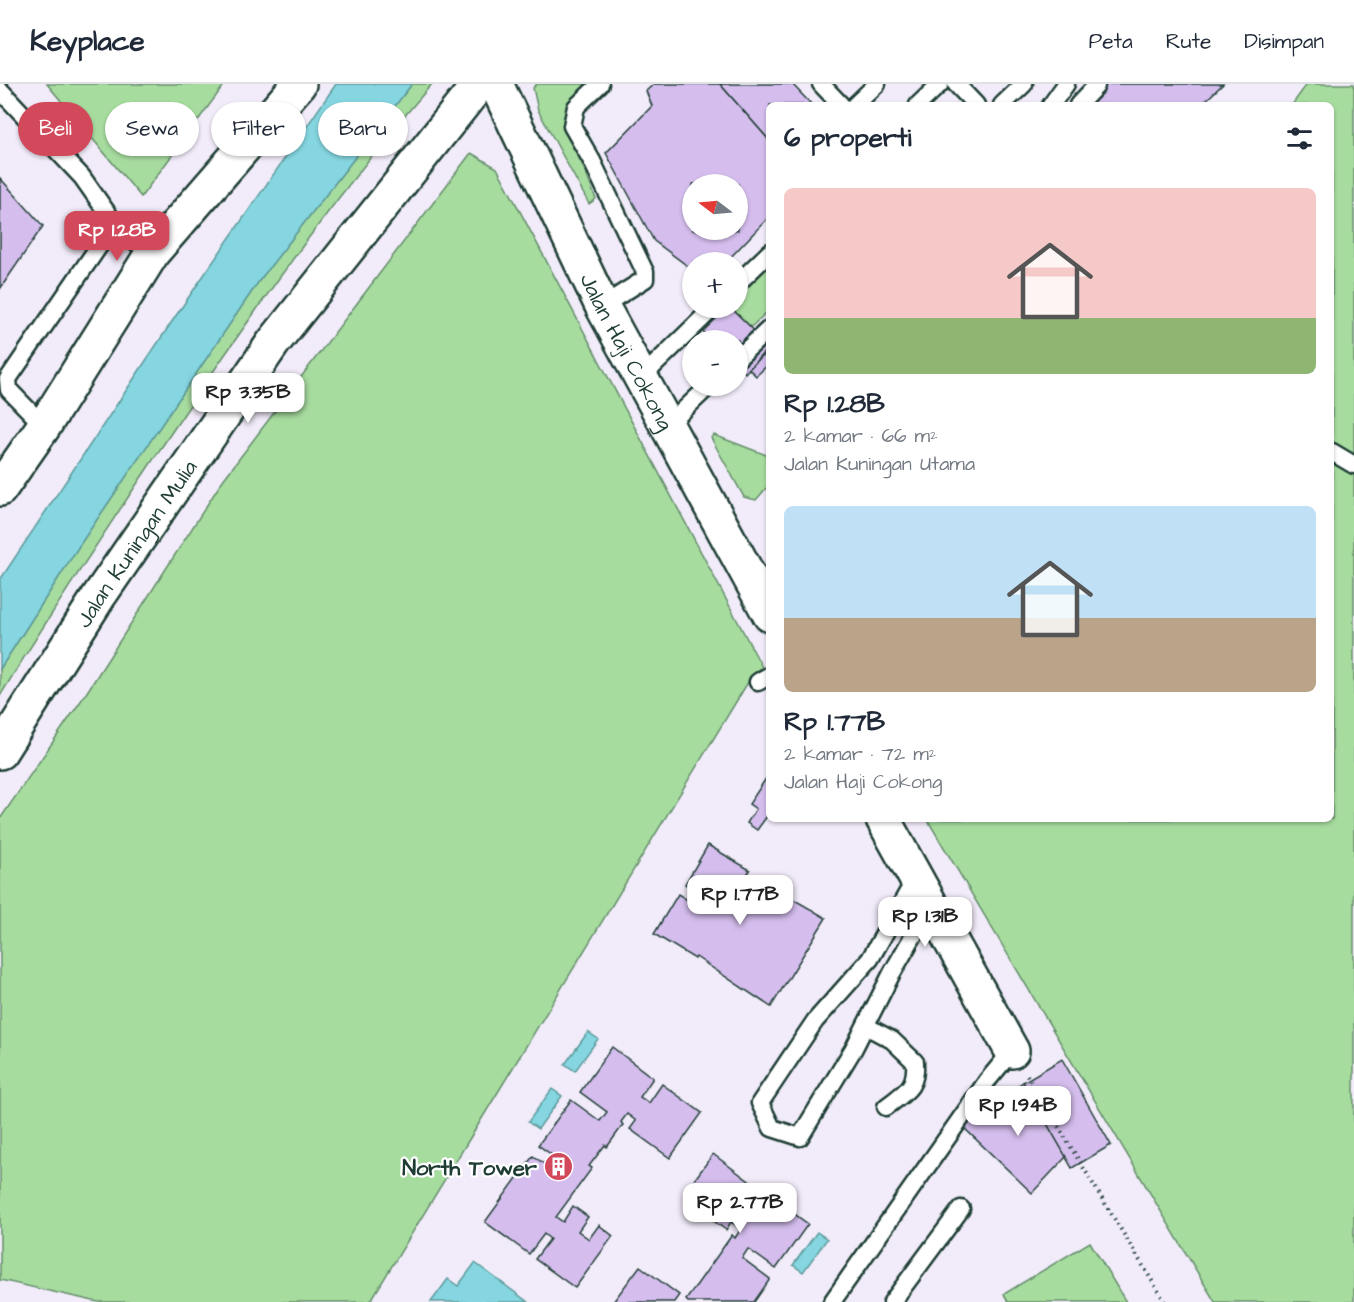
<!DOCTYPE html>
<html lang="id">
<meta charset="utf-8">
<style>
:root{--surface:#fff;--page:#f6f6f7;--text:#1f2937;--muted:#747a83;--line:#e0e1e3;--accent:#d1495b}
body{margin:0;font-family:"Architects Daughter",sans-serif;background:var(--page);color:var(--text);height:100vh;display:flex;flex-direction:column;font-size:22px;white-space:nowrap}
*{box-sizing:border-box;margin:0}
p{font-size:20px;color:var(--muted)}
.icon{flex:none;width:33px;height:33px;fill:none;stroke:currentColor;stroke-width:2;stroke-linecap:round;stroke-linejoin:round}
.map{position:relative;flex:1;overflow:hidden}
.panel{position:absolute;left:766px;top:18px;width:568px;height:720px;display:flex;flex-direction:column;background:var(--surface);border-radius:9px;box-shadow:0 2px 4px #0004}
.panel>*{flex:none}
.guide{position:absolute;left:18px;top:18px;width:570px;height:54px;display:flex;gap:12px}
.needle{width:39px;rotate:286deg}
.buttons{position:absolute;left:682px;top:90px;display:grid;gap:12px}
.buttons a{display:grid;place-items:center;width:66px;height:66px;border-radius:50%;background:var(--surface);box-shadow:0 2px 4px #0004;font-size:30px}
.price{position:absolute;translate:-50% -51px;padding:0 14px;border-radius:12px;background:#fff;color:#222;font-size:20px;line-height:39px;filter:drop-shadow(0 2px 3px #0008)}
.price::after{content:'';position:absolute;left:50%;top:36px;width:18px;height:14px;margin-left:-9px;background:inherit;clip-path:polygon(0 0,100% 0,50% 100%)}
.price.on{background:var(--accent);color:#fff}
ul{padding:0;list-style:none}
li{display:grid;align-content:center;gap:12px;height:318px;padding:0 18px}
li span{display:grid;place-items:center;height:186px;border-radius:9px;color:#555}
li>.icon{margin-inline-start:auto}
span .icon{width:108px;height:108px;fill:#fffc;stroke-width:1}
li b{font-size:26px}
h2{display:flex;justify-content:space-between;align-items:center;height:72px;padding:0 18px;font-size:26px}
.tag{padding:0 21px;border-radius:27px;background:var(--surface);box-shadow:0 2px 4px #0004;font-size:21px;line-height:54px}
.tag.on{background:var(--accent);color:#fff}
header{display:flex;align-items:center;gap:36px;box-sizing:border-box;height:84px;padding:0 30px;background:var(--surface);border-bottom:2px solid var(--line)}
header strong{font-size:28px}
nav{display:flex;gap:33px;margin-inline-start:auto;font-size:21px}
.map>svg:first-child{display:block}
</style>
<header>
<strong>Keyplace</strong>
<nav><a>Peta</a><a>Rute</a><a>Disimpan</a></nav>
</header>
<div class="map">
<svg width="1354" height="1218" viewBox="0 0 1354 1218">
<rect width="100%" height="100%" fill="#f2ecfa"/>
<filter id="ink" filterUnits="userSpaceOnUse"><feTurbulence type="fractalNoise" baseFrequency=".0167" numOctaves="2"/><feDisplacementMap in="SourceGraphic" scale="12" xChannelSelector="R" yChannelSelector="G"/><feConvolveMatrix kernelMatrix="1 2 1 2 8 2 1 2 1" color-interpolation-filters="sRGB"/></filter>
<g filter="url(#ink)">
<g fill="#a7dc9f" stroke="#638c6a" stroke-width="1.5">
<path d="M47,0h178l-84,113z"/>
<path d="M412,0h20c-91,104 -170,216 -248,330 -63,93 -125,186 -184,282v-27l79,-123 180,-265z"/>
<path d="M537,0h52l-23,39 30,76 -7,5 -51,-94 -5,-22z"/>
<path d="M1307,0h47v1218h-139l-288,-483h405v-714h-40z"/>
<path d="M471,69l26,15 265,499 -9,7 -383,628h-272l-98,-22v-461l85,-124 138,-215z"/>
<path d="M769,178v48l-18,17 -20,-19h7v-17z"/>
<path d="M714,351l55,21v29l-13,15 -12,-3 -33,-59z"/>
<path d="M1090,1158l36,60h-118l-4,-8z"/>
</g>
<g fill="#85d6e0" stroke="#5c999b" stroke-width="1.5">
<path d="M336,0h76l-153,197 -180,265 -79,123v-89l175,-263z"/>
<path d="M588,948l10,7 -23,32 -10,-7z"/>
<path d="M552,1005l10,7 -24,33 -10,-7z"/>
<path d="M817,1148l10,7 -24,33 -10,-7z"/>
<path d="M475,1179l53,39h-97l17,-23 10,7z"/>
</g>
<g fill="#d5beee" stroke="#1f3d34" stroke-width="1.5" fill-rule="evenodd">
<path d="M654,0h66l50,57v75l-44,46h-33v8l-39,-29 -48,-88 46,-47 -6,-15zM693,100h45v46h-45z"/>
<path d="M720,0h72l20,21h-42v36z"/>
<path d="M1095,0h128l-22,21h-107l-2,-2 11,-10z"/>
<path d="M0,94l43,48 -43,63z"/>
<path d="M703,224h28l39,38 -25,27 -7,-7v-26h-26l-21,-20z"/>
<path d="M763,271l7,8 -14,13 -7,-7z"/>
<path d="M767,693l3,1v34l-13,18 -10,-7 9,-14 -7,-5z"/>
<path d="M708,761l42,25 -2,3 78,45 -55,89 -75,-50 -1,2 -41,-25 24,-40 11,7 7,-10 -11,-7z"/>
<path d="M612,963l41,31 -13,19 9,6 13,-19 40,29 -32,45 -40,-29 6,-8 -9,-7 -6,8 2,3 -16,22 -2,-2 -16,21 3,2 -36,49 7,5 10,-16 15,11 -10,14 11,8 10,-14 14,11 -38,52 -40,-29 15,-20 -6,-5 -15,20 -44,-32 48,-66 13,9 6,-10 -14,-10 33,-45 29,21 7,-9 -27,-20z"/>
<path d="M1062,975l49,86 -39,23 -49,-86z"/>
<path d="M1023,998l43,75 -34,36 -71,-68z"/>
<path d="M713,1070l44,33 -13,18 9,7 14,-18 41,30 -32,45 -28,-20 -6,9 28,21 -16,23h-66l-2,-2 46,-65 3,3 6,-9 -10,-7 -5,8 -40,-29 6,-8 -5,-3z"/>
<path d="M640,1182l39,29 -5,7h-61z"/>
</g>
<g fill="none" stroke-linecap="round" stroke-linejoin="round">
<defs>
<g id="lane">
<path d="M600,0l-24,23 -4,19 20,35 53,111v7l-43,27"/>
<path d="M821,0l20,21"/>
<path d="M956,0l20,21"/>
<path d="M0,6l82,87 40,57 31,18"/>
<path d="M855,21l22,-21"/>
<path d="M918,21l22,-21"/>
<path d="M1002,21l22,-21"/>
<path d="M1051,21l15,-21"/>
<path d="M1078,21l18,-19"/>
<path d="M738,199l32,-31"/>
<path d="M738,274l32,-30"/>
<path d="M641,294l72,-70"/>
<path d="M44,342l-35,-36 -1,-11 106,-155"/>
<path d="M667,342l42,-40"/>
<path d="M1332,368l22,13"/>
<path d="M758,598l12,-7"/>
<path d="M916,794l-46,81 -55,62 -55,82 12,25 28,9 54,-89 38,-75 39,-68"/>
<path d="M866,942l26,14 23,22c2,26 -10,30 -29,45"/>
<path d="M832,1218l155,-221 25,-30"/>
<path d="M892,1218l69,-93"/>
</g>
<g id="street">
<path id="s1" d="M496,0l106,222 168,309"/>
<path d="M883,735l129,232"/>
</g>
<g id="secondary">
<path d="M0,405l44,-63 109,-174 146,-168"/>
<path id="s2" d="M0,668l99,-156 174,-253 206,-259"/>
</g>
</defs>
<use href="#lane" stroke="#1f3d34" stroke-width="21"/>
<use href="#street" stroke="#1f3d34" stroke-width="38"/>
<use href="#secondary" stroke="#1f3d34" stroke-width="38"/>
<path stroke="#1f3d34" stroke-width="4" stroke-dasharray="1.5 4.5" stroke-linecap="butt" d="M1027,991l138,227"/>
<use href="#lane" stroke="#fff" stroke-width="16"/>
<use href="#street" stroke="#fff" stroke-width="33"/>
<use href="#secondary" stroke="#fff" stroke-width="33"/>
</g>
</g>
<defs>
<symbol id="building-disc" viewBox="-11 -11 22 22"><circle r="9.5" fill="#d1495b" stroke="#fff"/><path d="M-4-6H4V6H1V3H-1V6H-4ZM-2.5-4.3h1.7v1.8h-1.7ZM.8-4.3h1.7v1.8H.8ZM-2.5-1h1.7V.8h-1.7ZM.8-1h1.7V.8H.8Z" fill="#fff"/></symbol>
</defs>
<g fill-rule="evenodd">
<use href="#building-disc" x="542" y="1066" width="33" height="33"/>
</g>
<g text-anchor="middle" stroke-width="4.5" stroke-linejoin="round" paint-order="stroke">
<g font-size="22" fill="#1f3d34" stroke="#fff">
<text dy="8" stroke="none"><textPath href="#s1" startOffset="298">Jalan Haji Cokong</textPath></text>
<text dy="8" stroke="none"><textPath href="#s2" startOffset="249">Jalan Kuningan Mulia</textPath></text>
</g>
<g font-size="22" font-weight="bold" fill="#1f3d34" stroke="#fff" text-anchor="end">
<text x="537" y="1091">North Tower</text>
</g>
</g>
</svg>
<div class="buttons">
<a><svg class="needle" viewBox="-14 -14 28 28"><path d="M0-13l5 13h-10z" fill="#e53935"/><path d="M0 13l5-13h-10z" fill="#747a83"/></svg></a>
<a>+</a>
<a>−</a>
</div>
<b class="price on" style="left:117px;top:178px">Rp 1.28B</b>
<b class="price" style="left:248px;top:340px">Rp 3.35B</b>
<b class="price" style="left:740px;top:842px">Rp 1.77B</b>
<b class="price" style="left:925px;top:864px">Rp 1.31B</b>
<b class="price" style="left:1018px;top:1053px">Rp 1.94B</b>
<b class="price" style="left:740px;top:1150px">Rp 2.77B</b>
<div class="guide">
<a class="tag on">Beli</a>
<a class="tag">Sewa</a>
<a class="tag">Filter</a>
<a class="tag">Baru</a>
</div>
<section class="panel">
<h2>6 properti<svg class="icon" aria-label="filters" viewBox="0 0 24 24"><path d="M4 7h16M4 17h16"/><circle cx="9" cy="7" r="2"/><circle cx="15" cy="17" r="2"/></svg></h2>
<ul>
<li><span style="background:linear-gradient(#f6c9c9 70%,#8fb573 0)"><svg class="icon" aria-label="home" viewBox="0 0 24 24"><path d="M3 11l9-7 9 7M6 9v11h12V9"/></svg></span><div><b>Rp 1.28B</b><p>2 kamar · 66 m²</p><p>Jalan Kuningan Utama</p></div></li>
<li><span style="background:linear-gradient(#bfe0f5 60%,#b9a48a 0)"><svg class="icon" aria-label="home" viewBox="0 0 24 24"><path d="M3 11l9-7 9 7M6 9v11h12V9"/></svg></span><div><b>Rp 1.77B</b><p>2 kamar · 72 m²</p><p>Jalan Haji Cokong</p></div></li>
</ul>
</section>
</div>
